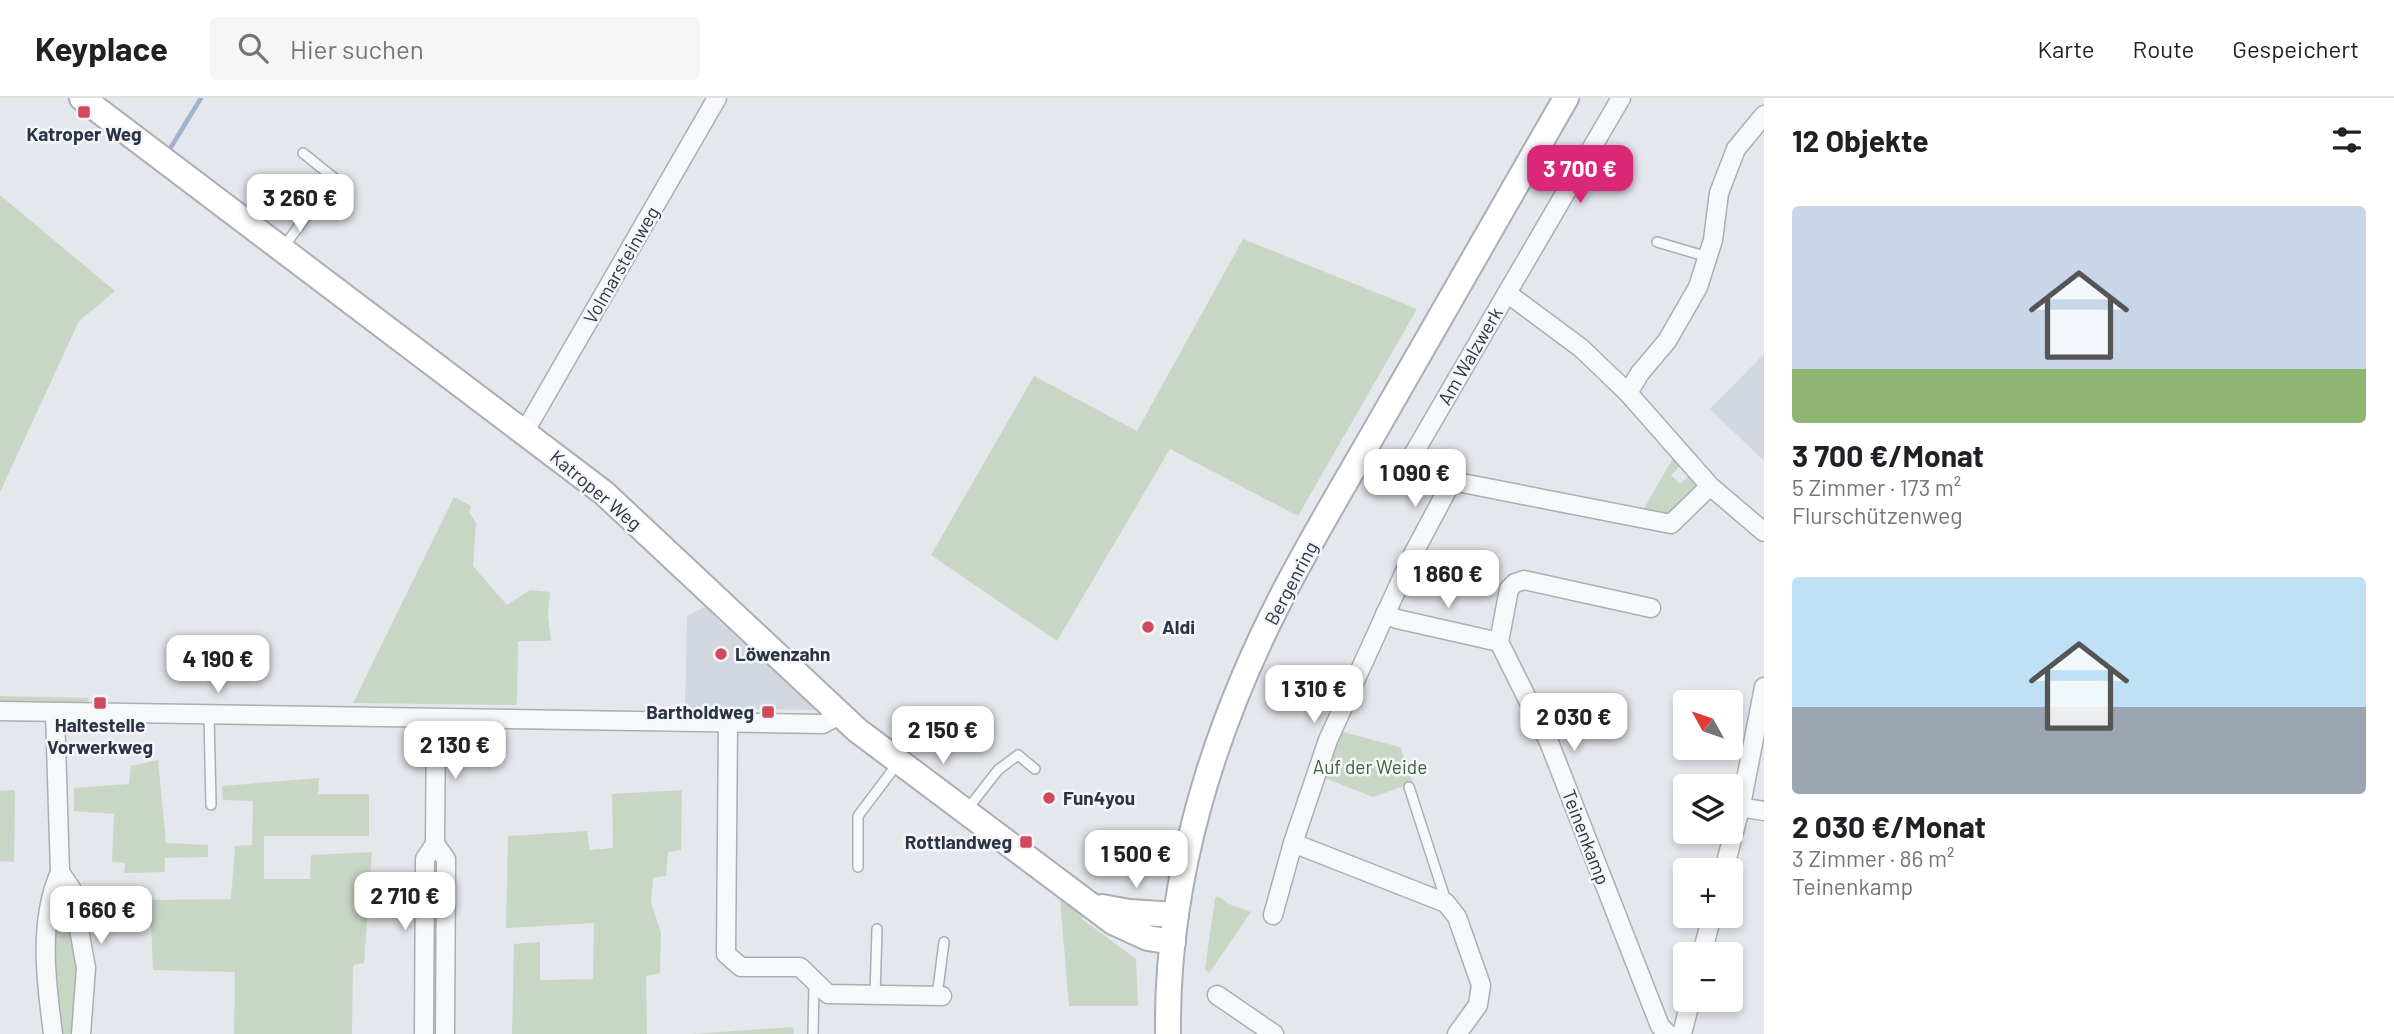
<!DOCTYPE html>
<html lang="de">
<meta charset="utf-8">
<style>
:root{--surface:#fff;--page:#f6f6f6;--text:#202124;--muted:#757577;--line:#e0e0e0;--accent:#db2777}
body{margin:0;font-family:Barlow,sans-serif;background:var(--page);color:var(--text);height:100vh;display:flex;flex-direction:column;font-size:26px;white-space:nowrap}
*{box-sizing:border-box;margin:0}
p{font-size:23px;color:var(--muted)}
.icon{flex:none;width:38px;height:38px;fill:none;stroke:currentColor;stroke-width:2;stroke-linecap:round;stroke-linejoin:round}
.map{position:relative;flex:1;overflow:hidden}
.details{display:flex;flex-direction:column;background:var(--surface);width:630px}
.details>*{flex:none}
.needle{width:46px;rotate:310deg}
.buttons{position:absolute;left:1673px;top:592px;display:grid;gap:14px}
.buttons a{display:grid;place-items:center;width:70px;height:70px;border-radius:7px;background:var(--surface);box-shadow:0 4px 10px #0003;font-size:35px}
.price{position:absolute;translate:-50% -60px;padding:0 16px;border-radius:14px;background:#fff;color:#222;font-size:23px;line-height:46px;filter:drop-shadow(0 2px 4px #0008)}
.price::after{content:'';position:absolute;left:50%;top:42px;width:21px;height:16px;margin-left:-10px;background:inherit;clip-path:polygon(0 0,100% 0,50% 100%)}
.price.selected{background:var(--accent);color:#fff}
ul{padding:0;list-style:none}
li{display:grid;align-content:center;gap:14px;height:371px;padding:0 28px}
li span{display:grid;place-items:center;height:217px;border-radius:7px;color:#555}
li>.icon{margin-inline-start:auto}
span .icon{width:126px;height:126px;fill:#fffc;stroke-width:1}
li b{font-size:30px}
h2{display:flex;justify-content:space-between;align-items:center;height:84px;padding:0 28px;font-size:30px}
header{display:flex;align-items:center;gap:42px;box-sizing:border-box;height:98px;padding:0 35px;background:var(--surface);border-bottom:2px solid var(--line)}
header strong{font-size:33px}
nav{display:flex;gap:38px;margin-inline-start:auto;font-size:24px}
.search{width:490px;height:63px;background:var(--page);display:flex;align-items:center;gap:18px;box-sizing:border-box;padding:0 24px;border-radius:7px;color:var(--muted);font-size:26px}
main{display:flex;flex:1;min-height:0}
.map>svg:first-child{display:block}
</style>
<header>
<strong>Keyplace</strong>
<div class="search"><svg class="icon" aria-label="search" viewBox="0 0 24 24"><circle cx="10" cy="10" r="6"/><path d="M15 15l6 6"/></svg>Hier suchen</div>
<nav><a>Karte</a><a>Route</a><a>Gespeichert</a></nav>
</header>
<main>
<div class="map">
<svg width="1764" height="936" viewBox="0 0 1764 936">
<rect width="100%" height="100%" fill="#e4e7ec"/>
<g fill="#d2d6de">
<path d="M1764,256v107l-54,-52z"/>
<path d="M705,509l110,103 -130,-2 2,-92z"/>
</g>
<g fill="#c9d6c5">
<path d="M0,97l115,96 -36,30 -79,171z"/>
<path d="M1243,141l174,70 -119,207 -128,-67 -113,192 -126,-86 103,-179 103,55z"/>
<path d="M1673,360l7,8 -9,9 9,9 9,-8 6,10 -2,8 -26,22 -25,-4z"/>
<path d="M454,399l17,9 -2,6 7,11 -3,43 34,39 23,-15 20,2 -2,24 3,25h-33l-1,64 -164,-2z"/>
<path d="M0,598l89,2 -2,4 -87,-1z"/>
<path d="M1339,633l61,16 13,36 -40,14 -51,-20z"/>
<path d="M158,662l8,83 42,2v12l-43,1v14l-41,1 1,-10 -13,-1 2,-48 -40,-3v-23l55,-4 2,-18z"/>
<path d="M319,680l-1,16h51v42h-105v43h46l1,-24 61,-3 -8,111 -11,2 -1,69h-118l1,-62 -82,-2 -3,-70 81,-1 4,-53 17,-1 1,-44 -30,-1 -1,-14z"/>
<path d="M15,692l-1,72 -14,-1v-70z"/>
<path d="M682,692l-1,60 -13,2 -2,24 -13,2 -2,24 10,31 -1,40 -14,3 1,58h-135l2,-90 26,-2v38l53,-1 1,-56 -88,5 2,-92 79,-5 3,19 23,-2 -1,-54z"/>
<path d="M437,762l2,3v57l-3,4h-4l1,-63z"/>
<path d="M64,790l16,90 -5,56h-18l-8,-62 9,-83z"/>
<path d="M1218,798l11,8 22,8 -42,61 -4,-4 10,-71z"/>
<path d="M1060,800l23,18 -1,3 54,40 2,47h-69z"/>
<path d="M432,875l6,3v58h-9z"/>
<path d="M793,929l1,7h-102z"/>
</g>
<g fill="none" stroke-linecap="round" stroke-linejoin="round">
<path stroke="#9fb4cc" stroke-width="4.5" d="M171,49l30,-49"/>
<defs>
<g id="lane">
<path d="M1657,144l51,15"/>
<path d="M283,150l51,-70 -31,-25"/>
<path d="M209,617l2,90"/>
<path d="M1409,689l37,114"/>
<path d="M966,713l32,-41 20,-15 17,14"/>
<path d="M858,769v-51l40,-53"/>
<path d="M875,897l2,-66"/>
<path d="M937,898l7,-54"/>
<path d="M813,936l1,-51"/>
</g>
<g id="street">
<path d="M1507,195l114,-195"/>
<path d="M1628,295l12,-20 27,-32 31,-54 15,-47 6,-47 17,-44 28,-34"/>
<path d="M525,333l192,-333"/>
<path d="M1710,388l-39,38 -219,-43 -30,-13 -8,-15 93,-160 74,55 47,45 82,93 54,46"/>
<path d="M1651,510l-127,-28 -9,3 -6,6 -10,53 50,100 111,284 8,8"/>
<path d="M1385,516l12,5 102,23"/>
<path d="M0,613l823,13 16,-9"/>
<path d="M728,625l-2,231 15,13h59l28,27 114,2"/>
<path d="M1740,709l24,4"/>
<path d="M1293,745l153,60 11,14 24,68 -3,20 -21,29"/>
<path d="M435,746l11,15 -1,175"/>
<path d="M1724,772l17,-65 23,-118"/>
<path d="M60,774l12,18 14,78 -5,66"/>
<path d="M1273,817l20,-72 35,-103 84,-184 40,-75"/>
<path d="M1702,856l10,-39"/>
<path d="M1217,897l57,39"/>
<path d="M53,936c-7,-53 -15,-112 7,-162l-5,-160"/>
<path d="M424,936l1,-175 10,-15 1,-125"/>
<path d="M1682,936l9,-35"/>
</g>
<g id="secondary">
<path d="M82,0l522,395 253,237 256,192 35,16 25,4"/>
<path d="M1102,809l27,5 47,3"/>
<path d="M1168,936c-2,-154 45,-305 115,-440 30,-58 64,-114 96,-170 62,-109 124,-218 187,-326"/>
</g>
</defs>
<use href="#lane" stroke="#a9aeb7" stroke-width="12"/>
<use href="#street" stroke="#a9aeb7" stroke-width="21"/>
<use href="#secondary" stroke="#a9aeb7" stroke-width="28"/>
<use href="#lane" stroke="#f7f8fa" stroke-width="9"/>
<use href="#street" stroke="#f7f8fa" stroke-width="18"/>
<use href="#secondary" stroke="#fff" stroke-width="24"/>
</g>
<g fill="#d1495b" stroke="#f4f6f9" stroke-width="2.5">
<rect x="77" y="7" width="14" height="14" rx="3.5"/>
<circle cx="1148" cy="529" r="7"/>
<circle cx="721" cy="556" r="7"/>
<rect x="93" y="598" width="14" height="14" rx="3.5"/>
<rect x="761" y="607" width="14" height="14" rx="3.5"/>
<circle cx="1049" cy="700" r="7"/>
<rect x="1019" y="737" width="14" height="14" rx="3.5"/>
</g>
<g text-anchor="middle" stroke-width="5" stroke-linejoin="round" paint-order="stroke">
<g font-size="19" font-weight="bold" fill="#2b3445" stroke="#f4f6f9" text-anchor="start">
<text x="84" y="43" text-anchor="middle">Katroper Weg</text>
<text x="1162" y="536">Aldi</text>
<text x="735" y="563">Löwenzahn</text>
<text x="754" y="621" text-anchor="end">Bartholdweg</text>
<text x="100" y="634" text-anchor="middle">Haltestelle<tspan x="100" dy="22">Vorwerkweg</tspan></text>
<text x="1063" y="707">Fun4you</text>
<text x="1012" y="751" text-anchor="end">Rottlandweg</text>
</g>
<g font-size="19" fill="#2b3445" stroke="#f4f6f9">
<text transform="translate(621 167) rotate(-60)" y="7">Volmarsteinweg</text>
<text transform="translate(1470 258) rotate(-60)" y="7">Am Walzwerk</text>
<text transform="translate(596 392) rotate(40)" y="7">Katroper Weg</text>
<text transform="translate(1291 485) rotate(-62)" y="7">Bergenring</text>
<text transform="translate(1586 739) rotate(69)" y="7">Teinenkamp</text>
</g>
<g font-size="19" fill="#3f6138" stroke="#f4f6f9">
<text x="1370" y="676">Auf der Weide</text>
</g>
</g>
</svg>
<div class="buttons">
<a><svg class="needle" viewBox="-14 -14 28 28"><path d="M0-13l5 13h-10z" fill="#e53935"/><path d="M0 13l5-13h-10z" fill="#757577"/></svg></a>
<a><svg class="icon" aria-label="layers" viewBox="0 0 24 24"><path d="M12 4l9 5-9 5-9-5zM3 14l9 5 9-5"/></svg></a>
<a>+</a>
<a>−</a>
</div>
<b class="price selected" style="left:1580px;top:107px">3 700 €</b>
<b class="price" style="left:300px;top:136px">3 260 €</b>
<b class="price" style="left:1415px;top:411px">1 090 €</b>
<b class="price" style="left:1448px;top:512px">1 860 €</b>
<b class="price" style="left:218px;top:597px">4 190 €</b>
<b class="price" style="left:1314px;top:627px">1 310 €</b>
<b class="price" style="left:1574px;top:655px">2 030 €</b>
<b class="price" style="left:943px;top:668px">2 150 €</b>
<b class="price" style="left:455px;top:683px">2 130 €</b>
<b class="price" style="left:1136px;top:792px">1 500 €</b>
<b class="price" style="left:405px;top:834px">2 710 €</b>
<b class="price" style="left:101px;top:848px">1 660 €</b>
</div>
<section class="details">
<h2>12 Objekte<svg class="icon" aria-label="filters" viewBox="0 0 24 24"><path d="M4 7h16M4 17h16"/><circle cx="9" cy="7" r="2"/><circle cx="15" cy="17" r="2"/></svg></h2>
<ul>
<li><span style="background:linear-gradient(#c9d6e8 75%,#8fb573 0)"><svg class="icon" aria-label="home" viewBox="0 0 24 24"><path d="M3 11l9-7 9 7M6 9v11h12V9"/></svg></span><div><b>3 700 €/Monat</b><p>5 Zimmer · 173 m²</p><p>Flurschützenweg</p></div></li>
<li><span style="background:linear-gradient(#bfe0f5 60%,#9aa5b1 0)"><svg class="icon" aria-label="home" viewBox="0 0 24 24"><path d="M3 11l9-7 9 7M6 9v11h12V9"/></svg></span><div><b>2 030 €/Monat</b><p>3 Zimmer · 86 m²</p><p>Teinenkamp</p></div></li>
</ul>
</section>
</main>
